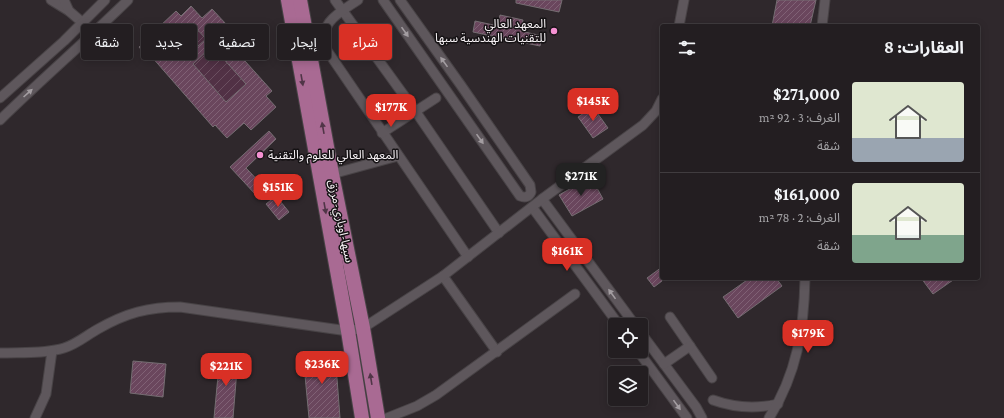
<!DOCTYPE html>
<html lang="ar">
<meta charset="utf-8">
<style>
:root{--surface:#231e21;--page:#2b272a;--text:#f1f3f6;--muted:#a3a2a5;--line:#403c3f;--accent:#d93025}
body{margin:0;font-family:"Crimson Pro","Noto Sans Arabic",serif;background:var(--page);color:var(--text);direction:rtl;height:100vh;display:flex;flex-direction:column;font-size:15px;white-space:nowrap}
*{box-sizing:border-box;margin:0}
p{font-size:13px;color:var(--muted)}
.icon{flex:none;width:22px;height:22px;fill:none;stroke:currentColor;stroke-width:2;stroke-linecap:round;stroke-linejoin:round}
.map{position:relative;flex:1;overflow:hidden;direction:ltr}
.side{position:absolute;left:660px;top:24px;width:320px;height:256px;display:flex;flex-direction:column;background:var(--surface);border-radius:4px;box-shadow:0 2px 10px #0003,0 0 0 1px var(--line);direction:rtl}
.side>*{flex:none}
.guide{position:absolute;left:12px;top:24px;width:380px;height:36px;direction:rtl;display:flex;gap:8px}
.tools{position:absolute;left:608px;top:318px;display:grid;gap:8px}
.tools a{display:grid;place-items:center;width:40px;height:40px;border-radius:4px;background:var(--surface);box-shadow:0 2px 10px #0003,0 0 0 1px var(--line);font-size:20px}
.price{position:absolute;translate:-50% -34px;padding:0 9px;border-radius:8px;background:var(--accent);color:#fff;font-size:13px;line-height:26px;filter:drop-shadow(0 1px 2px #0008)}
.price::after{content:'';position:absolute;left:50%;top:24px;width:12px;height:9px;margin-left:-6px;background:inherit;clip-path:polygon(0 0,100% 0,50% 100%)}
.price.current{background:#222;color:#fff}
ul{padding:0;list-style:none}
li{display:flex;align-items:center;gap:12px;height:100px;padding:0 16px}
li+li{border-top:1px solid var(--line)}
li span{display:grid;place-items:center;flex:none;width:112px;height:80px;border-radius:4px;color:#555}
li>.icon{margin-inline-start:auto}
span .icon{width:48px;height:48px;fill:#fffc;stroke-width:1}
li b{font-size:17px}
h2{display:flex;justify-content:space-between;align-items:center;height:48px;padding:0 16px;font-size:17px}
.chip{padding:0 14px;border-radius:4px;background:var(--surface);box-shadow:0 2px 10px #0003,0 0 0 1px var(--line);font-size:14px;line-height:36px}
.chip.current{background:var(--accent);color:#fff}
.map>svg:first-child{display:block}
</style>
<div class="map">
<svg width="1004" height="418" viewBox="0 0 1004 418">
<defs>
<pattern id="garden-furrows" width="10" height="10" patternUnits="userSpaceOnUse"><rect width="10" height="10" fill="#513145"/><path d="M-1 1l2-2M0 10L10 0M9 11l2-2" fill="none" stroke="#6b4f60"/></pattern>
<pattern id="building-hatch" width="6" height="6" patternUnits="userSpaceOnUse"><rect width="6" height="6" fill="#6a465d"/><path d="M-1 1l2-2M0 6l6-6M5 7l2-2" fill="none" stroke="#806175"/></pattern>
</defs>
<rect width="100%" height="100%" fill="#2f282c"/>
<g fill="url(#garden-furrows)">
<path d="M195,27l11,12 -20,19 -11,-13z"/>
<path d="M212,46l34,38 -20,18 -33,-38z"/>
</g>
<g fill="url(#building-hatch)" stroke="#756d72" fill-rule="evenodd">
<path d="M516,0h46l-3,12 -43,-9z"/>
<path d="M777,0h39l-6,26h-38z"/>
<path d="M191,6l11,12 10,-9 14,15 -8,7 54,60 -6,5 10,11 -25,23 -7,-7 -17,15 -12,-13 -2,2 -62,-71 -2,3 -10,-12 5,-4 2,2 15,-14 -3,-3 18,-17 5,5zM195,27l11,12 -16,14 -3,6 -12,-14zM212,46l34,38 -20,18 -33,-38z"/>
<path d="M500,15l23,5 -2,11 21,5 -2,10 -67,-14 2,-11 23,5z"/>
<path d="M593,107l15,21 -15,10 -15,-21z"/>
<path d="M269,131l7,8 -30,29 19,20 -9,7 -26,-28z"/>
<path d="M591,177l12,22 -31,17 -13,-21z"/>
<path d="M276,196l13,16 -10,8 -13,-16z"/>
<path d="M662,267v14l-8,6 -7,-9z"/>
<path d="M750,278h26l6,8 -44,32 -15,-21z"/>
<path d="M921,278h35l-23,16z"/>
<path d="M335,352l5,66h-31l-6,-64z"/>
<path d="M220,355l18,2 -5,61h-19z"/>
<path d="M133,361l33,3 -3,33 -33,-4z"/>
</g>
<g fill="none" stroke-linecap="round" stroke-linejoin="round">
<defs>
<g id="minor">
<path d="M51,0l18,11"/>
<path d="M64,0l5,11 14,12"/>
<path d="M335,0l81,112 83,121"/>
<path d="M358,0c-19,13 -40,22 -32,49l142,208"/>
<path d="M383,0l137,196c5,2 9,1 11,-4l-1,-7 -70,-101 -60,-84"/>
<path d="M679,26l5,-26"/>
<path d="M822,26l3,-26"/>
<path d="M0,98l64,-57 41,-41"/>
<path d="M0,120c42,-41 86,-79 128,-120"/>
<path d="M382,133l54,-35"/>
<path d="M332,174l66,-18"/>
<path d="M542,199l93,126"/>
<path d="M532,207l87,118"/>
<path d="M443,276l54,76"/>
<path d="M670,317l42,61"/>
<path d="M641,333l55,74 6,11"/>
<path d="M638,351l49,67"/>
<path d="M0,353c21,-1 44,1 64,-5 13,-4 23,-13 34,-19 28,-16 50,-22 82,-22l168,24 15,-3 80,-52 99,-77 101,-74 13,-14 6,-12"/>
<path d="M664,364l26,-18"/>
<path d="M713,400c22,8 42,9 65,4"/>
<path d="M35,418l11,-24 6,-43"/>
<path d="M387,418l30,-12 19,-11 139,-101"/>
<path d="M769,418c28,-44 35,-89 36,-140"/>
</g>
<g id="highway">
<path d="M288,0l60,331 14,87"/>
<path d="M300,0l32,174 31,154 15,90"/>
</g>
</defs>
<use href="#minor" stroke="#484346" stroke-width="11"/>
<use href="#highway" stroke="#484346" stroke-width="16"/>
<use href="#minor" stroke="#5e575c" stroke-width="9"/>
<use href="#highway" stroke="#a96a93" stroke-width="14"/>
</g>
<defs><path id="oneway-solid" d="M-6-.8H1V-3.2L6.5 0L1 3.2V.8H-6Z"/></defs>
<g fill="#a39da1">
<use href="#oneway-solid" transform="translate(405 32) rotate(55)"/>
<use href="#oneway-solid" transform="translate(444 62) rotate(-126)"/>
<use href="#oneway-solid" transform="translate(28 93) rotate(-42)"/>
<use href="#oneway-solid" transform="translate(480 139) rotate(55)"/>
<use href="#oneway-solid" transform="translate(612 294) rotate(-126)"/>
<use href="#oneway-solid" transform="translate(677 405) rotate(54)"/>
</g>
<g fill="#503547">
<use href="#oneway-solid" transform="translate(302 80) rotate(80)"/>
<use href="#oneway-solid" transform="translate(323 128) rotate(-100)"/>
<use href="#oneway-solid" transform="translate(325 208) rotate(80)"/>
<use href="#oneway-solid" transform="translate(371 379) rotate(-99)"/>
</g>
<g fill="#f591d2" stroke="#151214" stroke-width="1.5">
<circle cx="554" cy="31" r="4"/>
<circle cx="260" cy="155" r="4"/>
</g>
<g text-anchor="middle" stroke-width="3" stroke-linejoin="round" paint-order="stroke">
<g font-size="12" fill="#f8f3f6" stroke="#151214" text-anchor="end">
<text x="546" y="28">المعهد العالي<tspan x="546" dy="14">للتقنيات الهندسية سبها</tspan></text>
<text x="268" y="159" text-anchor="start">المعهد العالي للعلوم والتقنية</text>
</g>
<g font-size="12" fill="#f8f3f6" stroke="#151214">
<text transform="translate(341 221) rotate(78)" y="4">سبها-اوباري-مرزق</text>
</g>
</g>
</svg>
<div class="tools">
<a><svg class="icon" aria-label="locate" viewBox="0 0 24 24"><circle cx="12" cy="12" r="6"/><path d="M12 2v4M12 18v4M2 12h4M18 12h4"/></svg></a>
<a><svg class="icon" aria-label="layers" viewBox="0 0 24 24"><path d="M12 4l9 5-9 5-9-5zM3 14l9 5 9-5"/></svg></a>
</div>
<b class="price" style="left:593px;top:122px">$145K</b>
<b class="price" style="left:391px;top:128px">$177K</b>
<b class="price current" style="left:581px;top:197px">$271K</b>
<b class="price" style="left:278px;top:208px">$151K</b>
<b class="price" style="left:567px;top:272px">$161K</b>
<b class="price" style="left:808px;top:354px">$179K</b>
<b class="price" style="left:322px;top:385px">$236K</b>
<b class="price" style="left:226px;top:387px">$221K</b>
<div class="guide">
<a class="chip current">شراء</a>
<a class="chip">إيجار</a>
<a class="chip">تصفية</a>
<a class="chip">جديد</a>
<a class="chip">شقة</a>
</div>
<section class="side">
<h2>العقارات: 8<svg class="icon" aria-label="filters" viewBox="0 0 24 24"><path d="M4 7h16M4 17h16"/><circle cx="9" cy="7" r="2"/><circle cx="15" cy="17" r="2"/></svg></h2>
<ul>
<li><span style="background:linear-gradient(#dfe7d0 70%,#9aa5b1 0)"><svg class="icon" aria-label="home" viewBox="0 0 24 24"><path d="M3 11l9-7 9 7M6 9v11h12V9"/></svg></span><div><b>$271,000</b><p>الغرف: 3 · 92 m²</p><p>شقة</p></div></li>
<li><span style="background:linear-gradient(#dfe7d0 65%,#7fa58c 0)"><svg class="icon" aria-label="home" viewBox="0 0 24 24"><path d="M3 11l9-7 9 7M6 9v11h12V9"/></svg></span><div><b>$161,000</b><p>الغرف: 2 · 78 m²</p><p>شقة</p></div></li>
</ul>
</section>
</div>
